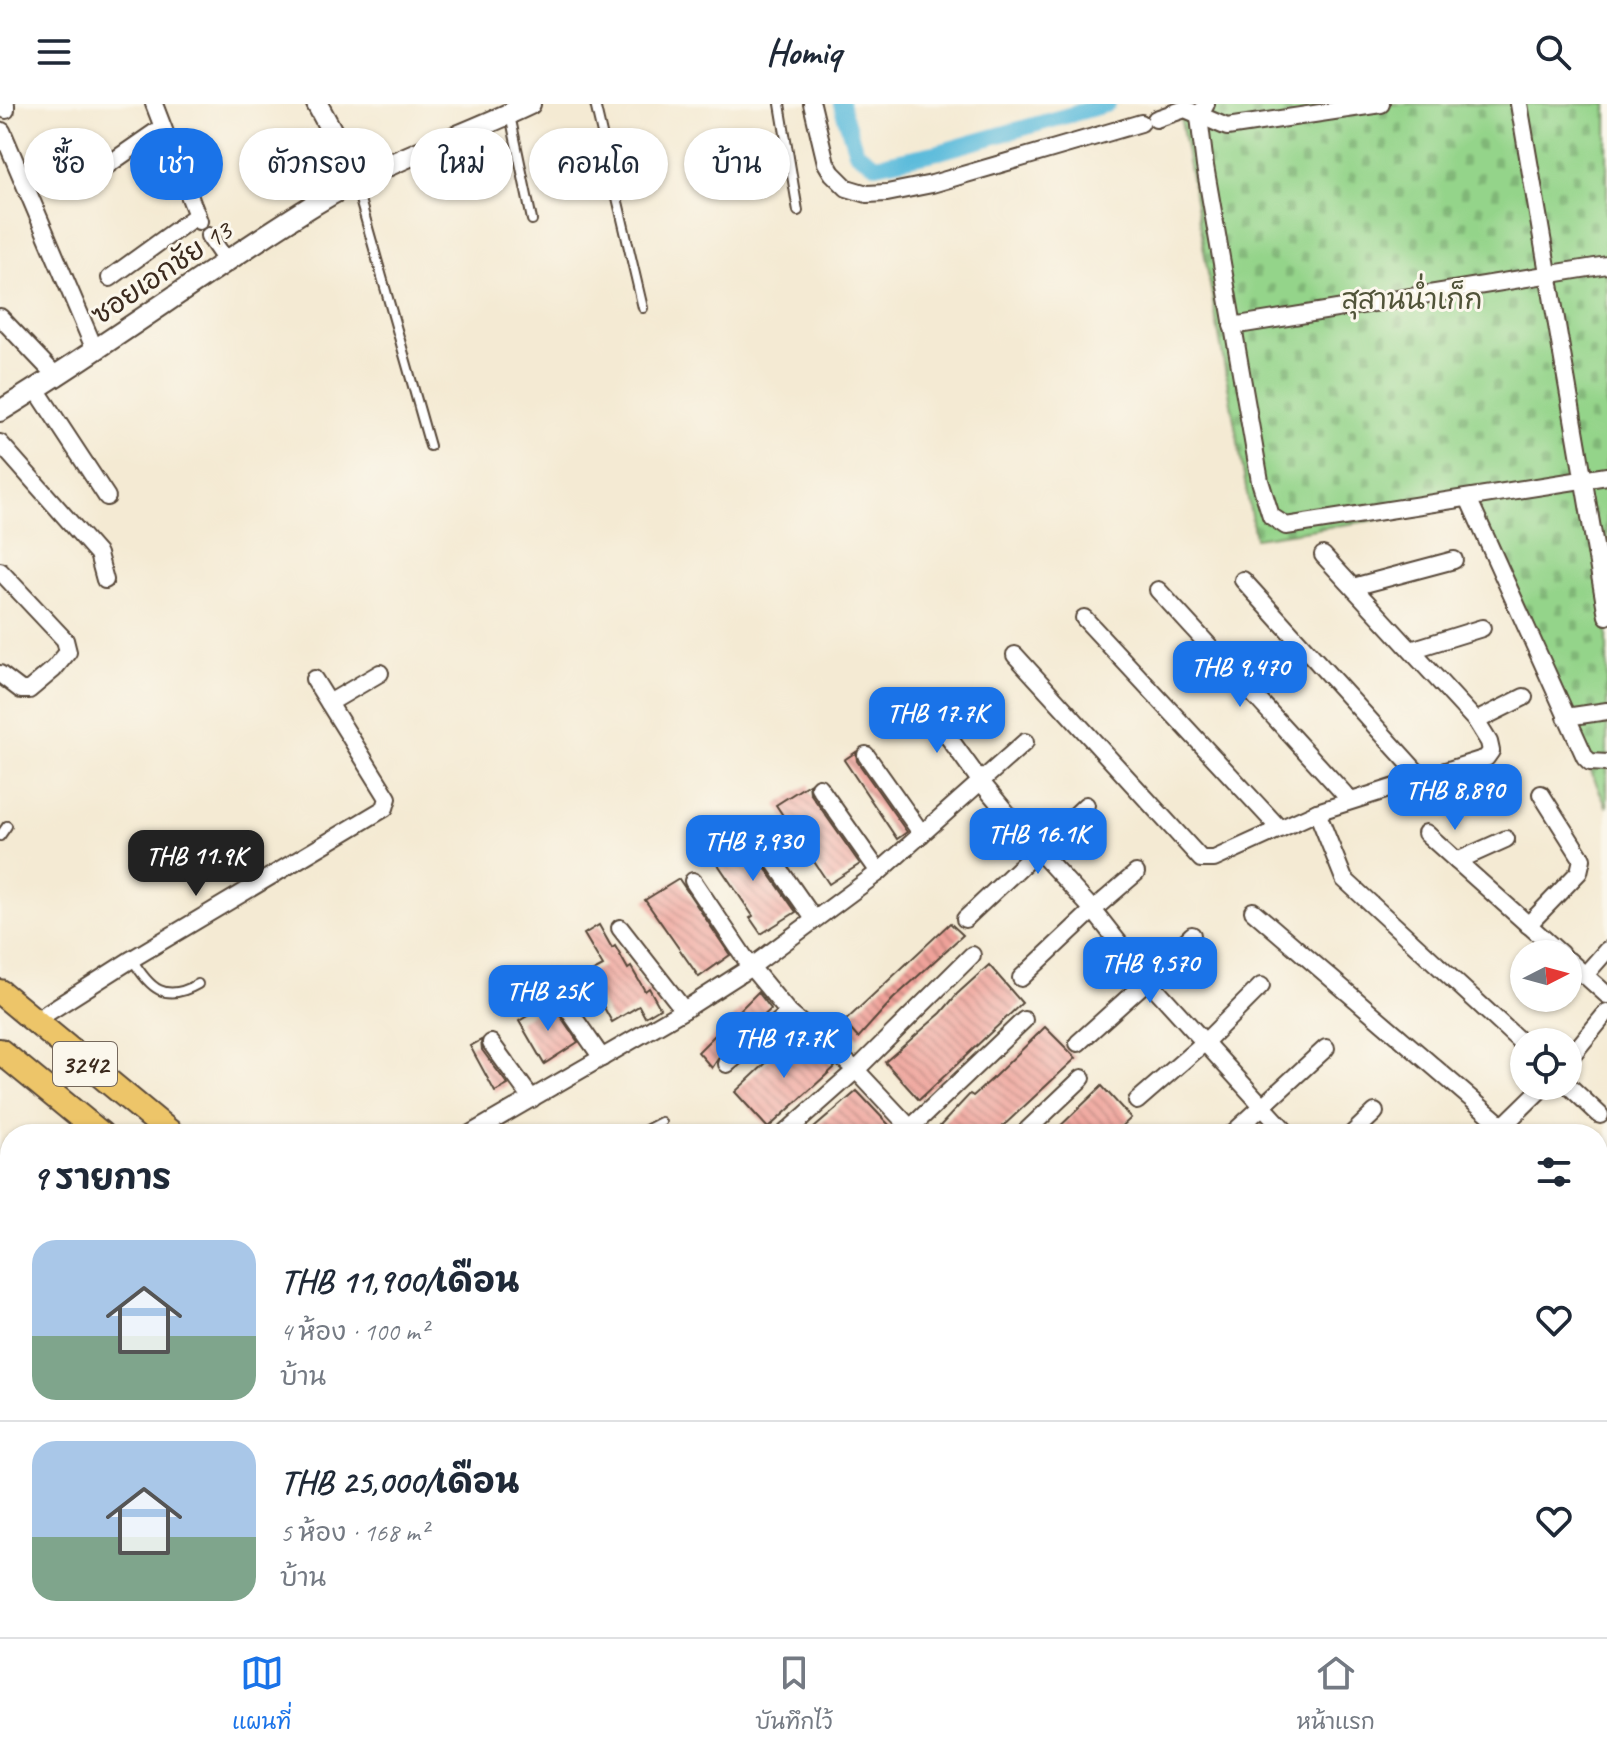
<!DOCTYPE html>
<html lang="th">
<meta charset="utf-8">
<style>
:root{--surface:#fff;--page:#f6f6f7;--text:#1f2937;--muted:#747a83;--line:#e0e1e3;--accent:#1a73e8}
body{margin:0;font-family:Caveat,"Playpen Sans Thai",sans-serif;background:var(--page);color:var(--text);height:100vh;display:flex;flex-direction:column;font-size:30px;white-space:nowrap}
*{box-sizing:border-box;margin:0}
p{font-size:26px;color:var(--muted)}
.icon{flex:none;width:44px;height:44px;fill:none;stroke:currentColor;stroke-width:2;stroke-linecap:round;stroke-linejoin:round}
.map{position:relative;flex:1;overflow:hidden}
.drawer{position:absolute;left:0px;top:1020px;width:1608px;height:514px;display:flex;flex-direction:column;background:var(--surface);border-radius:32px 32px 0 0;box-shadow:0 2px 6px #0004}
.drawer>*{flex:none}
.hud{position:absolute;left:24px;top:24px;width:800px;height:72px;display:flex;gap:16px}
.needle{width:52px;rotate:84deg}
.buttons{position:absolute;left:1510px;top:836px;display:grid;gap:16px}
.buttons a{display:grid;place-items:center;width:72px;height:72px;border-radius:50%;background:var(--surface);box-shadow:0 2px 6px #0004;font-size:40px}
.price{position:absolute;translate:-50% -68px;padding:0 18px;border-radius:16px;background:var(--accent);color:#fff;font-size:26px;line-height:52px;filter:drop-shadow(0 2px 4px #0008)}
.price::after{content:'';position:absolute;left:50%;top:48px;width:24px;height:18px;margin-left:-12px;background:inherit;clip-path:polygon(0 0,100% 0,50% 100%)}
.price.active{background:#222;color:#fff}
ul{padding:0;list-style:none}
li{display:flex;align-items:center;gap:24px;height:200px;padding:0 32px}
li+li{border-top:2px solid var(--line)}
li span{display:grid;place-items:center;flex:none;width:224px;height:160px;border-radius:24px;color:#555}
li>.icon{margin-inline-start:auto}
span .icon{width:96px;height:96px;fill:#fffc;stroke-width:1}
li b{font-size:34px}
h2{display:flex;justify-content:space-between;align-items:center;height:96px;padding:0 32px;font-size:34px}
.pill{padding:0 28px;border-radius:36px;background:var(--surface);box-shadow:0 2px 6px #0004;font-size:28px;line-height:72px}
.pill.active{background:var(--accent);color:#fff}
header{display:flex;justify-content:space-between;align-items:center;height:104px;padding:0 32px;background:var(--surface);font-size:36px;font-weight:600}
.dock{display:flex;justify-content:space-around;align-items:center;height:112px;border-top:2px solid var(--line);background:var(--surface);font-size:22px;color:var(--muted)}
.dock a{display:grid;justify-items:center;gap:4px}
.dock .active{color:var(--accent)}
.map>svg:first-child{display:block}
</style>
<header><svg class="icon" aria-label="menu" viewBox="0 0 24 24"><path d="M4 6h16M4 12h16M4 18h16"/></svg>Homiq<svg class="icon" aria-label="search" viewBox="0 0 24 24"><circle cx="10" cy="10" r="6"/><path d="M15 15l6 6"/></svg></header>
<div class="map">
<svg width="1607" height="1533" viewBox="0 0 1607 1533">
<defs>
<pattern id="cemetery-stones" width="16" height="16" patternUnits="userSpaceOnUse" patternTransform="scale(2)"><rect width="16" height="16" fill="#94d48a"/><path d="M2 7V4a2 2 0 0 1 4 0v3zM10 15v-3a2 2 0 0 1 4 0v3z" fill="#80b677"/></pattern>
<pattern id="building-back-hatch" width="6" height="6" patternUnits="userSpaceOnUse" patternTransform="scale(2)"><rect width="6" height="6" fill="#efa29a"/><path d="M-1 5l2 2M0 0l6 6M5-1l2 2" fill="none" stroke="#c3847d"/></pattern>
</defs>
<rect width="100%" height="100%" fill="#fbf7ec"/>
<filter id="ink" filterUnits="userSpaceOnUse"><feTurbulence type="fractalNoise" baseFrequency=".0125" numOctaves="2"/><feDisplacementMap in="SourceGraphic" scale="16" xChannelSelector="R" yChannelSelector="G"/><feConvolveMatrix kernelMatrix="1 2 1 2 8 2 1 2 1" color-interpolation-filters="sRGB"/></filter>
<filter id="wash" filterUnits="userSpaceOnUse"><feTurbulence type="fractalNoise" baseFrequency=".006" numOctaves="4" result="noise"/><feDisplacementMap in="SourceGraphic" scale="32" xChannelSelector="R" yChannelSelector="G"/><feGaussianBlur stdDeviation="1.8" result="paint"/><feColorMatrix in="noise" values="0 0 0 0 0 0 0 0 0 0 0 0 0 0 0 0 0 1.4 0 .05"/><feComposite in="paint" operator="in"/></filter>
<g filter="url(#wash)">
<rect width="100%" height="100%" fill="#f4ead3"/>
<path fill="url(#cemetery-stones)" stroke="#687f54" stroke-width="2" d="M1178,0h429v704l-132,-303 -220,33z"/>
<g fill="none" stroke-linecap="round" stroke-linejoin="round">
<path stroke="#5cbbdb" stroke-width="16" d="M841,0l15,48 20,13 63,-13 169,-48"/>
</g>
<g id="blocks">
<g fill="url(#building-back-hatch)">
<path d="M856,648l1,9 50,71 -10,7 -53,-79z"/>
<path d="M809,680l1,9 50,71 -31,20 -53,-79z"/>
<path d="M745,725l2,13 49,70 -35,22 -11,-16 3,-2 -42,-62z"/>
<path d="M679,775l51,76 -31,22 -54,-77z"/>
<path d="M950,819l13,12 -70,64 -35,39 -14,-16z"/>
<path d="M599,821l13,23 3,-2 13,23 3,-2 14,24 4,-3 11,20 -15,9 -6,-11 -27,16 -26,-47 17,-9 -19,-32z"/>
<path d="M989,861l33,38 -103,97 -34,-38 56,-49 16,-19z"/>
<path d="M758,888l13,17 -51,47 -8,12 -14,-16z"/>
<path d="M551,898l27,40 -34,22 -25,-43z"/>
<path d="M1045,923l31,31 -75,70 6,6h-58l-9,-8 30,-32 3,2 19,-17z"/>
<path d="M797,930l38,33 -67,61 -33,-36z"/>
<path d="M481,936l1,10 26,35 -13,7 -25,-46z"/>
<path d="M1102,982l29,32 -17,16h-62z"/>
<path d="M857,987l33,35 -9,8h-74z"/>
</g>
</g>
</g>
<g filter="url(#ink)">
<use href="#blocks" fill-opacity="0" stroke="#574739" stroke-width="2"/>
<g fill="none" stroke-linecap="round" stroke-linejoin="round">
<defs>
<g id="service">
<path d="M595,0l48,204"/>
<path d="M780,0l18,107"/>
<path d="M510,11l22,105"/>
<path d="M355,78l75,264"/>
<path d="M0,732l7,-10"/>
<path d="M132,855c18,30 33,44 66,25"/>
<path d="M638,1030l23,-12"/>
<path d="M0,1415l10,-5"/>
<path d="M405,1533l23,-9"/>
<path d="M546,1533l25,-9"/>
</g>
<g id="minor">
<path d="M6,0v6"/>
<path d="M154,0l45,117"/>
<path d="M812,0l14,59 6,10 15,15 20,6 20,-1 45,-9 209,-61"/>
<path d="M1206,0l-7,13 6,49 55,315 11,35 15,10 321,-50"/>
<path d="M1519,0l88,512"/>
<path d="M1156,15l29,-10 42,18 154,-23"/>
<path d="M2,27l93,219"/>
<path d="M73,85l88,-61"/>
<path d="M209,132l18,26"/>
<path d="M110,174l87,-63"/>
<path d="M0,213l57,60"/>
<path d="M1232,222l375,-61"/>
<path d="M36,285l71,108"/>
<path d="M0,339l98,111 7,26"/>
<path d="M1468,394l117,259 5,5 17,1"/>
<path d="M0,467l65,69 3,12 -14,17 -25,21h-8l-21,-16"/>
<path d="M1243,476l181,200"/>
<path d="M1353,483l101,-27"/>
<path d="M1158,486l192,210"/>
<path d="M1084,514l196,211"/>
<path d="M1411,546l71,-22"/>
<path d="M1015,551l186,204h13l103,-47 169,-54 5,-7 -2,-9 -13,-21 -153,-166"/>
<path d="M329,599l51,-30"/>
<path d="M925,601l56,77 56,67 56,61 55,70 140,154"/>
<path d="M1566,613l41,-6"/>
<path d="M1476,617l48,-24"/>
<path d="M866,651l56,79"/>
<path d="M819,683l60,85"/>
<path d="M1317,708l27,67 180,166"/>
<path d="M1426,729l31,28"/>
<path d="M756,732l58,83"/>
<path d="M1506,735l-49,22 104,93"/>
<path d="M693,777l58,86 38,46 67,57 60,64"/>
<path d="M1253,807l259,223"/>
<path d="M965,815l121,-114"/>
<path d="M1528,821l51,-53 3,-13 -41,-65"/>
<path d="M620,824l64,82"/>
<path d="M1568,856l39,35"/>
<path d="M1585,871l22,-25"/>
<path d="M1021,874l72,-68 43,-37"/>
<path d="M561,895l41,59"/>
<path d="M33,918l99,-63 253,-151 3,-10 -74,-119"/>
<path d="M491,939l41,56"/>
<path d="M1078,939l70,-63 44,-45"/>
<path d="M1568,956l39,-48"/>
<path d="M727,960l62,-51"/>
<path d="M1568,981l32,30"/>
<path d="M1137,997l68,-59 56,-56"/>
<path d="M1497,1028l47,-46"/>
<path d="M470,1030l214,-124 67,-43 128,-95 146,-130"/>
<path d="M784,1030l72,-64 116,-115"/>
<path d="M904,1030l120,-114"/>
<path d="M1023,1030l59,-56"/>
<path d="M1232,1030l94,-86"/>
<path d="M1352,1030l23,-22"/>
<path d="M1598,1084l9,-9"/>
<path d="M0,1085l10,-4"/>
<path d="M1598,1263l9,8"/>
<path d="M0,1282l10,-4"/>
<path d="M1598,1505l9,-9"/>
<path d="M1163,1524l10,9"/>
<path d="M1226,1524l10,9"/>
<path d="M1365,1524l10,9"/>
<path d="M1496,1524l10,9"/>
<path d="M1306,1533l9,-9"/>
<path d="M1573,1533l8,-9"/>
</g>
<g id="tertiary">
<path d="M317,0l26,48 12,30"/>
<path d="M0,307c107,-65 208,-141 315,-207 68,-42 144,-66 215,-100"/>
</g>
<g id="primary">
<path d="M0,888l172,142"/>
<path d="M0,947l101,83"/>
<path d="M689,1524l10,9"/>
<path d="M752,1524l11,9"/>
</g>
</defs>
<use href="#service" stroke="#574739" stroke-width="12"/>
<use href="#minor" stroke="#574739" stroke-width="20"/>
<use href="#tertiary" stroke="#574739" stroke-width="24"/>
<use href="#primary" stroke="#574739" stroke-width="28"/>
<use href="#service" stroke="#fff" stroke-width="8"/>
<use href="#minor" stroke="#fff" stroke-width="16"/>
<use href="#tertiary" stroke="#fff" stroke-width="20"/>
<use href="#primary" stroke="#edc569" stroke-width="24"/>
</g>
</g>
<g text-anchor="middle" stroke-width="6" stroke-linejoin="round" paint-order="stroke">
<rect fill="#fbf7ec" stroke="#75685c" stroke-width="2" x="53" y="938" width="64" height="44" rx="6"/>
<g font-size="26" font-weight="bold" fill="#3b2a1e">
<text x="85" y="969">3242</text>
</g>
<g font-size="28" fill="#3b2a1e" stroke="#fbf7ec">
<text transform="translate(161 168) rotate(-34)" y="10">ซอยเอกชัย 13</text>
</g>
<g font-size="28" fill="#515439" stroke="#fbf7ec">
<text x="1412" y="205">สุสานน่ำเก็ก</text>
</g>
</g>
</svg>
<div class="buttons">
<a><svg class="needle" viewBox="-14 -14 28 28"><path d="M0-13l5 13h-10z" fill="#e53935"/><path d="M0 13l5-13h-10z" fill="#747a83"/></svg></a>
<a><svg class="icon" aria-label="locate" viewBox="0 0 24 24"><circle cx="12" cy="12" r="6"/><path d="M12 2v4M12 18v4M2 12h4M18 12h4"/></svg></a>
</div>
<b class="price" style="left:1240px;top:605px">THB 9,470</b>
<b class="price" style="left:937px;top:651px">THB 17.7K</b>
<b class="price" style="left:1455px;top:728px">THB 8,890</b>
<b class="price" style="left:1038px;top:772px">THB 16.1K</b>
<b class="price" style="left:753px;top:779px">THB 7,930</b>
<b class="price active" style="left:196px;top:794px">THB 11.9K</b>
<b class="price" style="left:1150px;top:901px">THB 9,570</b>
<b class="price" style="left:548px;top:929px">THB 25K</b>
<b class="price" style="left:784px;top:976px">THB 17.7K</b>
<div class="hud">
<a class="pill">ซื้อ</a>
<a class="pill active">เช่า</a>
<a class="pill">ตัวกรอง</a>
<a class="pill">ใหม่</a>
<a class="pill">คอนโด</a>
<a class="pill">บ้าน</a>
</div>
<section class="drawer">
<h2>9 รายการ<svg class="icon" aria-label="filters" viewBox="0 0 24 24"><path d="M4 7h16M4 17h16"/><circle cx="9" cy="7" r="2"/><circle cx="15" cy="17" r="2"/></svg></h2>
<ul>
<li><span style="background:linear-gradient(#a9c7e8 60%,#7fa58c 0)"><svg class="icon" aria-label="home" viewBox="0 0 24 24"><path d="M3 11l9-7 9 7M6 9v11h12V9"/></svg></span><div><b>THB 11,900/เดือน</b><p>4 ห้อง · 100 m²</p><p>บ้าน</p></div><svg class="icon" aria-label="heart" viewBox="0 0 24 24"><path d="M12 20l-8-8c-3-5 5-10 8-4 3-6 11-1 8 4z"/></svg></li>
<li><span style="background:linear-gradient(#a9c7e8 60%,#7fa58c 0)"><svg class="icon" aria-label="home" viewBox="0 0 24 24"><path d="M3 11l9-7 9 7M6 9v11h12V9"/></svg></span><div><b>THB 25,000/เดือน</b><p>5 ห้อง · 168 m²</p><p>บ้าน</p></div><svg class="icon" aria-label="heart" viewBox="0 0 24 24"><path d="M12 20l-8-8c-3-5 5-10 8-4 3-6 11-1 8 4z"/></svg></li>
</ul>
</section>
</div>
<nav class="dock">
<a class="active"><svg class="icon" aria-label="map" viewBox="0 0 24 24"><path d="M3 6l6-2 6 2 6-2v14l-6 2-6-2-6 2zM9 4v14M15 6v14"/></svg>แผนที่</a>
<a><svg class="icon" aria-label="saved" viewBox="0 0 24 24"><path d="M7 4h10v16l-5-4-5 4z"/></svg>บันทึกไว้</a>
<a><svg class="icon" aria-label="home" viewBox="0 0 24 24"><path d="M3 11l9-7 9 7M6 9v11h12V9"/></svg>หน้าแรก</a>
</nav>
